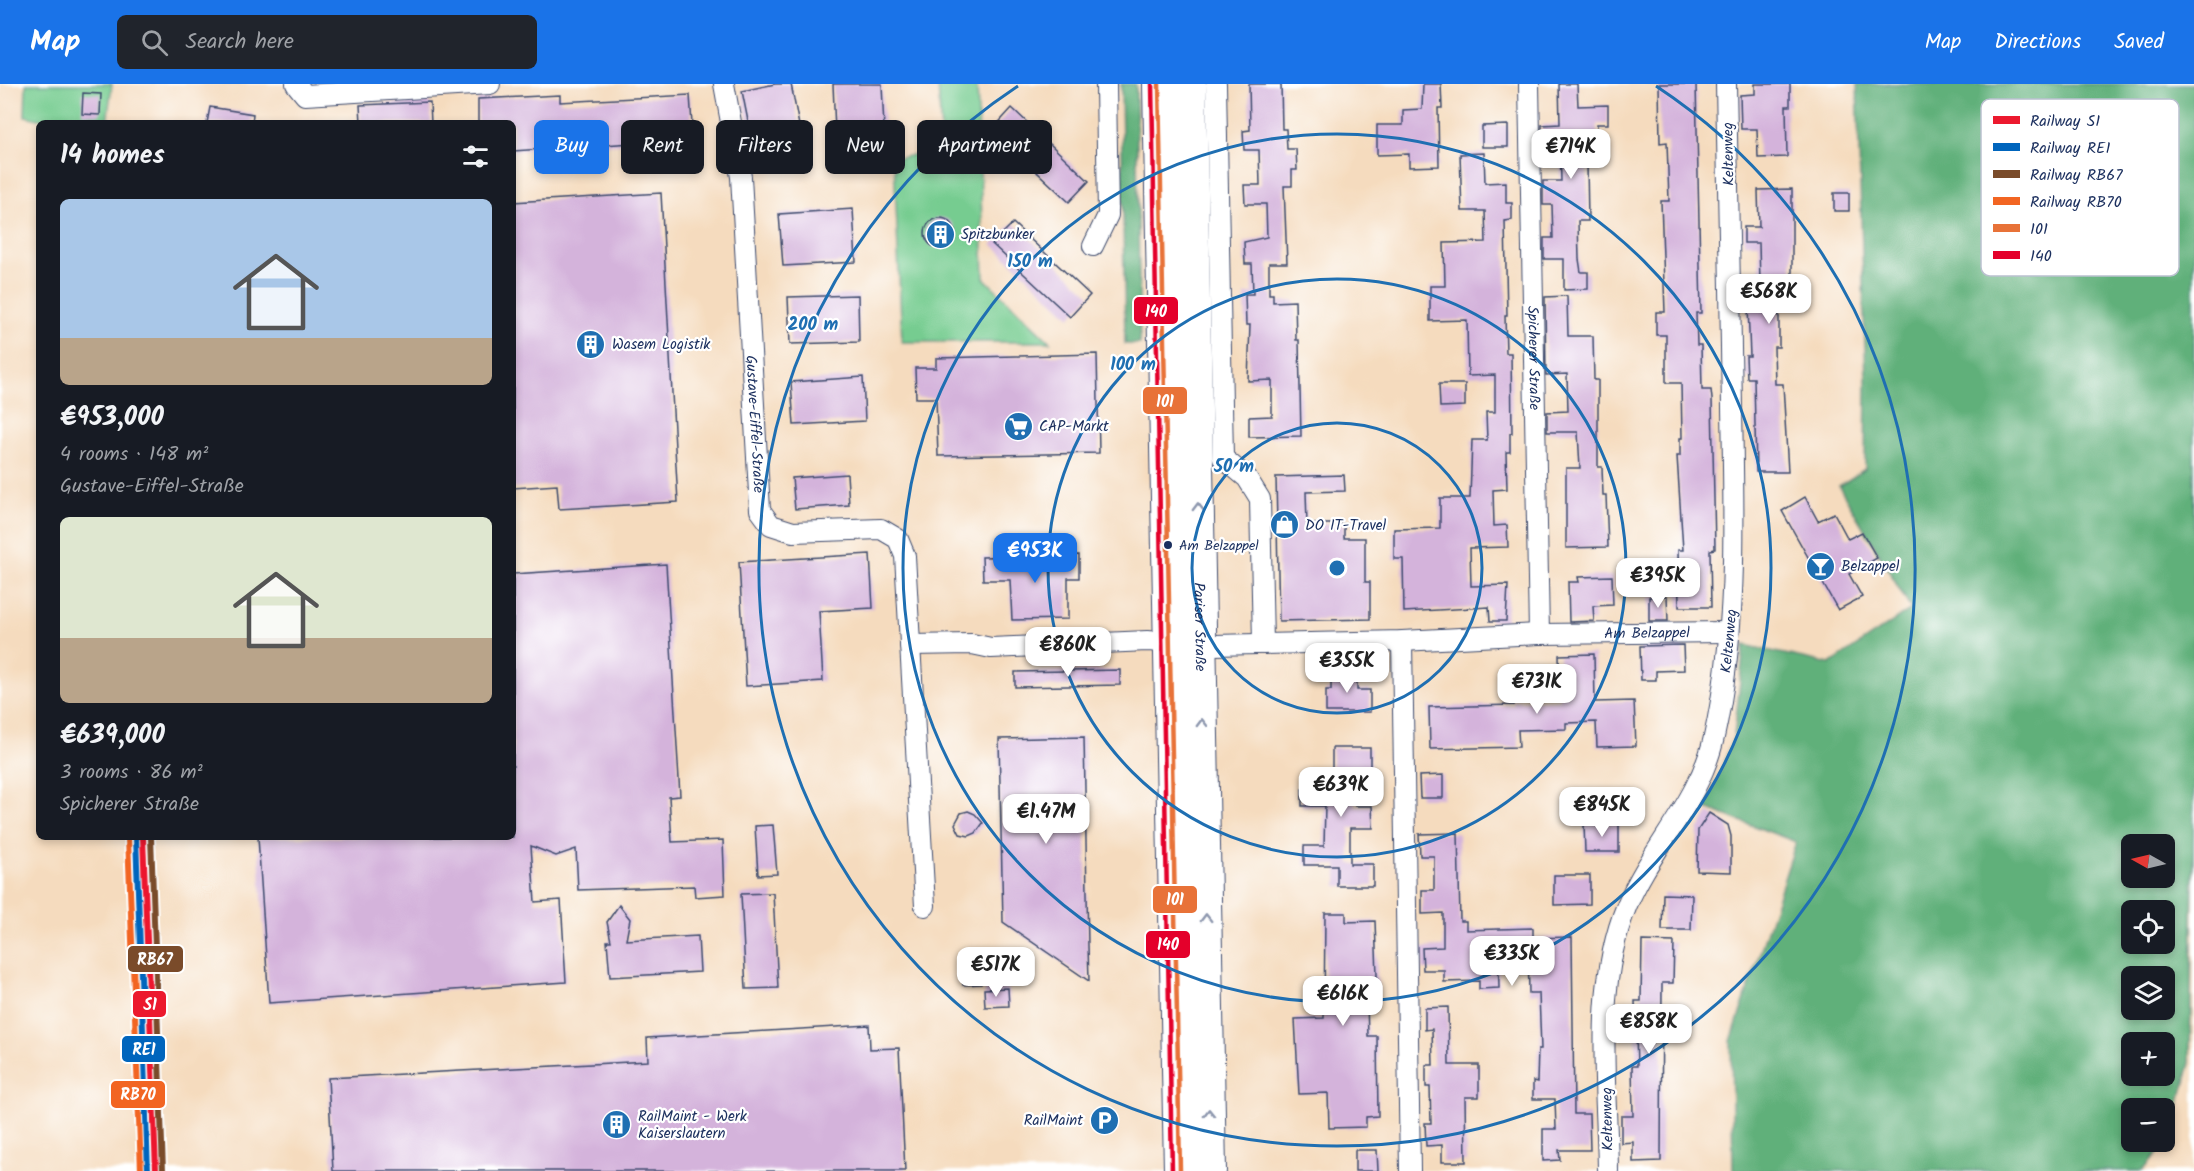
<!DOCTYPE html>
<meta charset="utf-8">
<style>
:root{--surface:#171b24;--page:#20242c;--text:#f1f3f6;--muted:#9ea1a6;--accent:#1a73e8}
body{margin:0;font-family:Kalam,sans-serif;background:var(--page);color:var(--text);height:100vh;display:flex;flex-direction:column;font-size:22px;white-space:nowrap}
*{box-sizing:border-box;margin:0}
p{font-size:20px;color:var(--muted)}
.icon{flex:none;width:33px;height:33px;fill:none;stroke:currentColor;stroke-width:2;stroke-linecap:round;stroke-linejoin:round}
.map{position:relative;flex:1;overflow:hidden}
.details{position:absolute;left:36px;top:36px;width:480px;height:720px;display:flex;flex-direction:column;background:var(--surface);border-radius:9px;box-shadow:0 3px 9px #0003}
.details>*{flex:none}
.guide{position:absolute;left:534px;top:36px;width:570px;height:54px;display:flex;gap:12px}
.needle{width:39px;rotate:278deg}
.tools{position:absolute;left:2121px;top:750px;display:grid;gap:12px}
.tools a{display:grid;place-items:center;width:54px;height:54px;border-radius:9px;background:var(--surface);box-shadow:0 3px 9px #0003;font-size:30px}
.price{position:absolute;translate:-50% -51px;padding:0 14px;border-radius:12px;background:#fff;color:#222;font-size:20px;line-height:39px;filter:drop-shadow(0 2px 3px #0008)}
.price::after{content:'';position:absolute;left:50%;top:36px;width:18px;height:14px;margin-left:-9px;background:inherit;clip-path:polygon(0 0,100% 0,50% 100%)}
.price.current{background:var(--accent);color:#fff}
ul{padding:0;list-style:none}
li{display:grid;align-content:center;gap:12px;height:318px;padding:0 24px}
li span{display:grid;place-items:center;height:186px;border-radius:9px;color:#555}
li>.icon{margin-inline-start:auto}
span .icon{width:108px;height:108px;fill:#fffc;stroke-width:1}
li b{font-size:26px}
h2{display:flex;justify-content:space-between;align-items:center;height:72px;padding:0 24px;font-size:26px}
.chip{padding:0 21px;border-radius:9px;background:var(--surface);box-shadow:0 3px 9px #0003;font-size:21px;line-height:54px}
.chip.current{background:var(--accent);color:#fff}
header{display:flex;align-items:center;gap:36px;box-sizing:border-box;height:84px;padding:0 30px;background:var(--accent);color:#fff}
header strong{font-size:28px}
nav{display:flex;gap:33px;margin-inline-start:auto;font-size:21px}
.search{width:420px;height:54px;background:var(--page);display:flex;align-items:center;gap:15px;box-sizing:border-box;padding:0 21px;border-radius:9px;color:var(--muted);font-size:22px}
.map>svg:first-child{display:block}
</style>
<header>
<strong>Map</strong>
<div class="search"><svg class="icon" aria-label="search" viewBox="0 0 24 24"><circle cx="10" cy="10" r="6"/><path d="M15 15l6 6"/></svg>Search here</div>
<nav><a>Map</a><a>Directions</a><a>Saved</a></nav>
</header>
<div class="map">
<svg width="2194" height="1087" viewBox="0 0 2194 1087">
<rect width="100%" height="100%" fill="#fff"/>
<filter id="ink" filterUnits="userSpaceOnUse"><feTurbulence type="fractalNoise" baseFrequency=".0167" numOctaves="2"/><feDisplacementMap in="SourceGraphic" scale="12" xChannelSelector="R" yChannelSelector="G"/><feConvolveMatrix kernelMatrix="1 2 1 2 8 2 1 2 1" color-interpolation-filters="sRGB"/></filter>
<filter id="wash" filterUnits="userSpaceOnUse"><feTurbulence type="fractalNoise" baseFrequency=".008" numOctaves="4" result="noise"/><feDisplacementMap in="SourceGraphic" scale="24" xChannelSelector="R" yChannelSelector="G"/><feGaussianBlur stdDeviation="1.35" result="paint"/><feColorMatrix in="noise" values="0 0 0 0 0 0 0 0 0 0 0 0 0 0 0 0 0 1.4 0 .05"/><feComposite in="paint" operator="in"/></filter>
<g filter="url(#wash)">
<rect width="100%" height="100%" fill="#f5dbbe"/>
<g fill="#76cc90" stroke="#487e77" stroke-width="1.5">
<path d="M26,0h86l-5,39h-51l-31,-7z"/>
<path d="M938,0h39l7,194 66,64h-148l-8,-183 48,-10z"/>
</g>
<g fill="#60b07a" stroke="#3e706c" stroke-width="1.5" fill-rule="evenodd">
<path d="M1121,0h15l4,260h-15z"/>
<path d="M1857,0h337v714l-4,265 -20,76 -27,32h-410l-2,-130 65,-199 -90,-34 28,-72 10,-91 86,19 81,-55 -72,-123 26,-17 1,-89zM2132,760h32v34h-32zM2132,826h32v34h-32zM2132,892h32v34h-32zM2132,958h32v34h-32zM2132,1024h32v34h-32z"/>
</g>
<g id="blocks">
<g fill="#d4b3db">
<path d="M775,0h16l13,67 -48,10 -14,-70z"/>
<path d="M833,0h49l3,68 -49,3z"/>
<path d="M1249,0h32l1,45h4l1,20h9l1,21h-5v16h-8l3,77h-18v31h4v8l22,-1 1,39h3l2,96 -52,1v-20l23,-1v-36l-24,1 2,-56h-4l-1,-31h8l-1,-30h-7l-1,-22 23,-5 -1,-33h-21l-1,-19h16l-1,-35h-15l-1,-19 7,-1z"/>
<path d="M1423,0h18l1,24h-4l1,58 -30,1v-13l-32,1v-30h26v-15l19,-1z"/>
<path d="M1559,0h18l1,22 30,-1v19h-11l1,39h-11l1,58h-10l1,38 2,13h7v17l-24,1v-31h-20v-21h9l-1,-33h-9v-24h18l-1,-35h-18v-21l18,-1z"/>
<path d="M1659,0h37l5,229h-5l1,32h4l1,45h9l1,9 3,150 -5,1 1,57h-32l-1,-57h5l-6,-94h3v-18h2l-1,-55h-15v-48h-10v-23h9l-4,-111h8l-2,-59 -7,1z"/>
<path d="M1755,0h35v22h-4l1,51 -29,1 -1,-29h-16l-1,-34 15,-1z"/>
<path d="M83,9l18,1 -1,21 -18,-1z"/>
<path d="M560,11v7l130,-7 3,44 -180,12v-28h-35v-24z"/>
<path d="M430,18l1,21h-70l-1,-18z"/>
<path d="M210,23l43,7 -1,9h-45z"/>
<path d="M1012,24l77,73 -20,21 -77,-72z"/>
<path d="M1508,41v22h-26v-21z"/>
<path d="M1484,69l1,30 21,-1v21h6v17l-7,1 2,95h-2l1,37h5l1,80h-2v19h-4l1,37 -14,1 1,36 13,-1 1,22 -38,1 1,38 37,-1 -2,36h-16l-1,-14 -85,5 -1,-53h-9v-30l46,-1v-30h30l2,-58h15l-1,-28h9v-37l-27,1 -1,-56 -37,1v-35h15l-1,-43 42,-1 -1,-31h-23l-2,-57z"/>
<path d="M1792,105v93h-13v65h-5l1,37h8l5,88h-32l-2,-94h-7l-1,-22h4l-3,-73h13l-1,-40h-15v-16h15l-1,-37z"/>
<path d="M661,109l17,309 -119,7 -2,-24 -44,3v-286z"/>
<rect x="1834" y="109" width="15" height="18"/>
<path d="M853,125l3,53 -73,4 -4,-52z"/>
<circle cx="940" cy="149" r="15"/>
<path d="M1013,139l77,72 -20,22 -78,-73z"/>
<path d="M858,211l1,47 -69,2 -2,-47z"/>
<path d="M1567,212l1,40h25l1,44h4v87h4l1,28h3l2,52 -42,1v-80h14l-2,-36h-31v-20l21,-1 -1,-37 -21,1 -1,-78z"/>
<path d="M1097,270l2,99 -161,3 -2,-58h-20l-1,-30h21v-10z"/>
<path d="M863,293l2,44 -71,4 -3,-43z"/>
<path d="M1439,300h26v22l-25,1z"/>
<path d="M847,390l2,31 -54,4 -3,-31z"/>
<path d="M1344,391l1,16 -39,1 1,32h37v14h21v44h5v37l-91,2 -3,-144z"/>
<path d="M1805,413l13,24 16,-8 14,26 14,-7 15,26 -28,16 13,23 -24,13 -56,-99z"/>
<path d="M870,470l3,54 -54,3 4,70 -77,5 -7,-124z"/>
<path d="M1079,471v23h-11v41l-56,1 -2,-40h-27l-1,-23z"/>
<path d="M666,480l14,232 -11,1 3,45 51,-2 2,55 -30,2 -1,-11 -116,4 -2,-41 -20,7 -25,-10 4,56 26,-2 5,82 -297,21 -11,-166h255v-263z"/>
<path d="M1612,492l1,29 -20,1 1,15 -25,1 -1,-40h11l-1,-5z"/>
<path d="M1667,512l1,25h-19v-24z"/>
<path d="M1683,561l1,25 -28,1v9h-15l-1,-34z"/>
<path d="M1594,570l1,48 39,-1 2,45 -39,1 -1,-25 -30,1v6l-48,1 1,17 -89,2 -1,-42 85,-2 -1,-4 47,-1 -1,-45z"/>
<path d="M1120,586v15l-105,2v-15z"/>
<path d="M1331,588h26v18h13v22h-44v-22h5z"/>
<path d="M1084,653l4,209 1,35 -86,-59 -4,-183z"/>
<path d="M1332,664h38v21h-16l1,37h17l1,22h-23v36h23v22h-36v-21h-33v-19h20l1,-40h-23v-17h30z"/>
<path d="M1443,691v23h-23l-1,-22z"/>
<path d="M968,727l7,3 8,9 -7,10 -7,3 -9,-2 -5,-10 6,-11z"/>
<path d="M1709,729l19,12 3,11v36l-34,-1 1,-41z"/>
<path d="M1619,739v29h-34l-1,-28z"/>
<path d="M773,741l4,49 -19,1 -3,-49z"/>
<path d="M1458,749l2,88h6v9l67,-2v10l39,-1 2,177h15l1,36h-31l1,10 -17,1v-32h13l-1,-30h-22v-18l4,1 1,-33h3l-2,-56h-10l-1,-45h-30l1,40 -20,1v-8l-35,1v-12h-21l-1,-22 21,-1v-34l-21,1v-24h12v-34h-14l-1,-22z"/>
<path d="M1554,791h36v29l-36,1z"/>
<path d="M773,809l5,95 -32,1 -5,-95z"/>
<path d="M1663,810l29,1 -1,35h-29z"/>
<path d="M619,821l11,14 -4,21 72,-4 2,36 -90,5 -3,-36h4l-4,-19z"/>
<path d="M1325,829h21v9l29,-1 3,82h-11l1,33h9l1,80 -12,1v10l-37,1 -1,-35 -29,1 -4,-75 29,-1z"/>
<path d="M1642,857l32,1 -1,41h-11l-1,178 -28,1v-20l-12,1v-27h12l-1,-50h5l-2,-65h6z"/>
<path d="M980,885l1,15 -18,1 -2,-15z"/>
<path d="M1008,904l1,18 -24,1 -1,-18z"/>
<path d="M1448,923l1,58h30v32h-14l1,65h-24v-17l-16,1 -1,-23h6l-1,-36h-4v-22h7l-1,-36 -7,1v-22z"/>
<path d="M869,941l1,24 29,-1 6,123h-572l-5,-93 320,-17 -1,-23z"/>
<path d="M1355,1066h22l1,21h-23z"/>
</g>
</g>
</g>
<g filter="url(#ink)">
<use href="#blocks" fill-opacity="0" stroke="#3c496c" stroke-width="1.5"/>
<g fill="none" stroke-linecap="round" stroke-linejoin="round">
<defs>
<g id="street">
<path d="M296,0l9,11 185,-11"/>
<path id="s1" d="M724,0l17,93 19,333 11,15 22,7 88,-3 17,10 7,17 20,350"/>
<path d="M1216,0l7,374 24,20 13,21 3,145"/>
<path id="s2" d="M1529,0l10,550"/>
<path d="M1093,162l15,-31 -2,-131"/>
<path d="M1402,557l8,530"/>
<path id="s3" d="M910,561l62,-1 19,4 156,-7 67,4 188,-4 137,-7 189,-2"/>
<path id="s4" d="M1608,1087c-1,-86 -15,-184 19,-266 24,-57 74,-106 87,-168 24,-107 20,-220 18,-329 -2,-108 -3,-216 -6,-324"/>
</g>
<g id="primary">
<path d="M1159,0l21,1087"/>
<path id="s5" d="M1190,0l20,1087"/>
</g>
</defs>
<use href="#street" stroke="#3c496c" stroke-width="22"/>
<use href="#primary" stroke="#3c496c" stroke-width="34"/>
<use href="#street" stroke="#fff" stroke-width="20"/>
<use href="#primary" stroke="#fff" stroke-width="32"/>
<defs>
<path id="bus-1" d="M1159,0l21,1087"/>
<path id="bus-2" d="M1152,0l20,1087"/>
</defs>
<use href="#bus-1" stroke="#fff" stroke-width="9"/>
<use href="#bus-2" stroke="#fff" stroke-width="9"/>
<use href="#bus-1" stroke="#e87238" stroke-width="4.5"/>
<use href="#bus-2" stroke="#e4002b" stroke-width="4.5"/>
<defs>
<path id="rail-1" d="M143,753l13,334"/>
<path id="rail-2" d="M136,753l12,334"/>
<path id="rail-3" d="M151,753l12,334"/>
<path id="rail-4" d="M128,754l13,333"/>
</defs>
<use href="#rail-1" stroke="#fff" stroke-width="10"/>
<use href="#rail-2" stroke="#fff" stroke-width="10"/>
<use href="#rail-3" stroke="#fff" stroke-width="10"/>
<use href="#rail-4" stroke="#fff" stroke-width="10"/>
<use href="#rail-1" stroke="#ec192e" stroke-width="6"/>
<use href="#rail-2" stroke="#0065bd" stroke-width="6"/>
<use href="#rail-3" stroke="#7a4b2a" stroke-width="6"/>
<use href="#rail-4" stroke="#f26522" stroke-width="6"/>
</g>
<defs><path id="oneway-chevron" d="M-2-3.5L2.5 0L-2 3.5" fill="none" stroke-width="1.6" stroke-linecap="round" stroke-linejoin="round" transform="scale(1.5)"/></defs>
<g stroke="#8d97ae">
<use href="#oneway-chevron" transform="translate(1198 423) rotate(-91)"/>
<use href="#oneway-chevron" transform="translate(1202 639) rotate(-91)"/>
<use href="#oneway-chevron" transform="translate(1206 834) rotate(-91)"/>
<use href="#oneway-chevron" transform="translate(1209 1029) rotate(-91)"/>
</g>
</g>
<g fill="none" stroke="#1f6fb2" stroke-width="3">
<circle cx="1337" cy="484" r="145"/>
<circle cx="1337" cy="484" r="289"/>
<circle cx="1337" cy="484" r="434"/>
<path d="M1656 2A578 578 0 1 1 1018 2"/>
</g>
<defs>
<symbol id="building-disc" viewBox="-11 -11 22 22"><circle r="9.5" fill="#1f6fb2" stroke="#fff"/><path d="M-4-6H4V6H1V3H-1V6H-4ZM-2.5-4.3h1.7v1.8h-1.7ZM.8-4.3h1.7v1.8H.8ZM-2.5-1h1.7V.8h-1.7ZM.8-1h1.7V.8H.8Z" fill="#fff"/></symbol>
<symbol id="supermarket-disc" viewBox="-11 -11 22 22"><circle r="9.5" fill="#1f6fb2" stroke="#fff"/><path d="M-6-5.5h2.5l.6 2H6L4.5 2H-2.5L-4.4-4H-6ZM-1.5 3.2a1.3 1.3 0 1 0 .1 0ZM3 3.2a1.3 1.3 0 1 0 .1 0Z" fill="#fff"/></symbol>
<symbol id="shop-disc" viewBox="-11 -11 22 22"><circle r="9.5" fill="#1f6fb2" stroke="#fff"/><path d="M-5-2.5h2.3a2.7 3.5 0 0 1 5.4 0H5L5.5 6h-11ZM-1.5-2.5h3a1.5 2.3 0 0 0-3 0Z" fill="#fff"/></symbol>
<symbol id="bar-disc" viewBox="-11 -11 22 22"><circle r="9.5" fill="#1f6fb2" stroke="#fff"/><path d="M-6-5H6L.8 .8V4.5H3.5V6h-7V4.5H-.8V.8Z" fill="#fff"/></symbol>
<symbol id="parking-disc" viewBox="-11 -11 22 22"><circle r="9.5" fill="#1f6fb2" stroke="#fff"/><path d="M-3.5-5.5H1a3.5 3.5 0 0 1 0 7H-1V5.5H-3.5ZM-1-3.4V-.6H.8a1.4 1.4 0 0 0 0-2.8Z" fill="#fff"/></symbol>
</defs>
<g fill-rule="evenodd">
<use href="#building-disc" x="924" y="134" width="33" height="33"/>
<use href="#building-disc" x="574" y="244" width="33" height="33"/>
<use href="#supermarket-disc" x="1002" y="326" width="33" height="33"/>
<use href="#shop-disc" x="1268" y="424" width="33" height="33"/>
<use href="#bar-disc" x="1804" y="466" width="33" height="33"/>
<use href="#parking-disc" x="1088" y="1020" width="33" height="33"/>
<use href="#building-disc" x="600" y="1024" width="33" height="33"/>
</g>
<circle fill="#1b2f5e" stroke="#fff" stroke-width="2" cx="1168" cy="461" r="5"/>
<g text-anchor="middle" stroke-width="4.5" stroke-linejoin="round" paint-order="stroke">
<g font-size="14" fill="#1b2f5e" stroke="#fff" text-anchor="start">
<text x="1179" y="466">Am Belzappel</text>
</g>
<g font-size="15" fill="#1b2f5e" stroke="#fff">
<text transform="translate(1728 70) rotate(-91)" y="5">Keltenweg</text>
<text dy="5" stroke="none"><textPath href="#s2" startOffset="274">Spicherer Straße</textPath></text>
<text dy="5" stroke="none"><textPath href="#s1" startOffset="342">Gustave-Eiffel-Straße</textPath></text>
<text dy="5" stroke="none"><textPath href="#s5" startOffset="543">Pariser Straße</textPath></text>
<text dy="5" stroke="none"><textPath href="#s3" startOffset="738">Am Belzappel</textPath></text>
<text dy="5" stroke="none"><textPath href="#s4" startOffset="556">Keltenweg</textPath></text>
<text transform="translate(1607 1035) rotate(-91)" y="5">Keltenweg</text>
</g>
<g font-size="15" fill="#1b2f5e" stroke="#fff" text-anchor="start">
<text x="961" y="155">Spitzbunker</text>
<text x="612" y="265">Wasem Logistik</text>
<text x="1039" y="347">CAP-Markt</text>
<text x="1305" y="446">DO IT-Travel</text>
<text x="1841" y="487">Belzappel</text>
<text x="638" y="1037">RailMaint - Werk<tspan x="638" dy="17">Kaiserslautern</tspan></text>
<text x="1083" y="1041" text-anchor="end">RailMaint</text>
</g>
</g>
<rect x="1981" y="15" width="198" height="177" rx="9" fill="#fff" stroke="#bbc1cf" stroke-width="1.5"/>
<rect x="1993" y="32" width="27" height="8" fill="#ec192e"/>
<rect x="1993" y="59" width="27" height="8" fill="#0065bd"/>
<rect x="1993" y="86" width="27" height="8" fill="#7a4b2a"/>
<rect x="1993" y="113" width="27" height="8" fill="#f26522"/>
<rect x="1993" y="140" width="27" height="8" fill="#e87238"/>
<rect x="1993" y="167" width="27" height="8" fill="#e4002b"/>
<g font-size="16" fill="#1b2f5e">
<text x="2030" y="42">Railway S1</text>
<text x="2030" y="69">Railway RE1</text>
<text x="2030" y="96">Railway RB67</text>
<text x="2030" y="123">Railway RB70</text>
<text x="2030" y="150">101</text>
<text x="2030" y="177">140</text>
</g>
<circle cx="1337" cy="484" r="9" fill="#1f6fb2" stroke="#fff" stroke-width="3"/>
<g font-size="18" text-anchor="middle" font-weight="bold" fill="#1f6fb2" stroke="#fff" stroke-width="4.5" stroke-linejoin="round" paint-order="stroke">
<text x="1030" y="183">150 m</text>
<text x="813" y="246">200 m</text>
<text x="1133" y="286">100 m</text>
<text x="1234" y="388">50 m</text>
</g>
<g stroke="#fff" stroke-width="2">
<rect x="1133" y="212" width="46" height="29" rx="6" fill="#e4002b"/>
<rect x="1142" y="302" width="46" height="29" rx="6" fill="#e87238"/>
<rect x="1152" y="801" width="46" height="29" rx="6" fill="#e87238"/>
<rect x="1145" y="846" width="46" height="29" rx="6" fill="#e4002b"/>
<rect x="127" y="861" width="57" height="28" rx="6" fill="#7a4b2a"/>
<rect x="132" y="906" width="35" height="28" rx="6" fill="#ec192e"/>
<rect x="121" y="951" width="45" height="28" rx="6" fill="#0065bd"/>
<rect x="110" y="996" width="56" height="29" rx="6" fill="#f26522"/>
</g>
<g font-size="16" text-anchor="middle" font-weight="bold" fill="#fff">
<text x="1156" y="233">140</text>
<text x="1165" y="323">101</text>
<text x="1175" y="821">101</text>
<text x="1168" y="866">140</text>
<text x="155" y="881">RB67</text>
<text x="150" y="926">S1</text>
<text x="144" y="971">RE1</text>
<text x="138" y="1016">RB70</text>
</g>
</svg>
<div class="tools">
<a><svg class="needle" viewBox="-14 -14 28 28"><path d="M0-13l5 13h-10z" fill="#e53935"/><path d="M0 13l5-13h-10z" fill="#9ea1a6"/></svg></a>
<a><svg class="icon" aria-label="locate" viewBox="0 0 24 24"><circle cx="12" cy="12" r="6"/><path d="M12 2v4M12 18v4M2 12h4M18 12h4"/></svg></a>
<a><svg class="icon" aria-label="layers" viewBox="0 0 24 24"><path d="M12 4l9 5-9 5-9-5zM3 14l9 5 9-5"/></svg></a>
<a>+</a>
<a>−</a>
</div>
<b class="price" style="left:1571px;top:96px">€714K</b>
<b class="price" style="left:1769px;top:241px">€568K</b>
<b class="price current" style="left:1035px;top:500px">€953K</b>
<b class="price" style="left:1658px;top:525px">€395K</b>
<b class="price" style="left:1068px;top:594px">€860K</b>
<b class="price" style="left:1347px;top:610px">€355K</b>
<b class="price" style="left:1537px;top:631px">€731K</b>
<b class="price" style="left:1341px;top:734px">€639K</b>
<b class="price" style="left:1602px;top:754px">€845K</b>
<b class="price" style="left:1046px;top:761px">€1.47M</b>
<b class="price" style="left:1512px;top:903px">€335K</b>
<b class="price" style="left:996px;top:914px">€517K</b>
<b class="price" style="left:1343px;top:943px">€616K</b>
<b class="price" style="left:1649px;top:971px">€858K</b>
<div class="guide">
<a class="chip current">Buy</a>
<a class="chip">Rent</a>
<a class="chip">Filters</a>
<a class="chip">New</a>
<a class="chip">Apartment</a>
</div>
<section class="details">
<h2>14 homes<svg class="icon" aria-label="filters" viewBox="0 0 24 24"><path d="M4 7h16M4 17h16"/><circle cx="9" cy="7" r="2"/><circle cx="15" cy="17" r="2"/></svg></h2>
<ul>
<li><span style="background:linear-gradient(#a9c7e8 75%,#b9a48a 0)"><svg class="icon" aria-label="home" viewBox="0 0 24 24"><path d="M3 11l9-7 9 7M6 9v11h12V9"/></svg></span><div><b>€953,000</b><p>4 rooms · 148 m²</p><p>Gustave-Eiffel-Straße</p></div></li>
<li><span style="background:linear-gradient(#dfe7d0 65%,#b9a48a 0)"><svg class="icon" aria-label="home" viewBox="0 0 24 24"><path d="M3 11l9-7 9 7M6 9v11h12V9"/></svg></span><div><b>€639,000</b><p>3 rooms · 86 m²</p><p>Spicherer Straße</p></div></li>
</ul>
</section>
</div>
